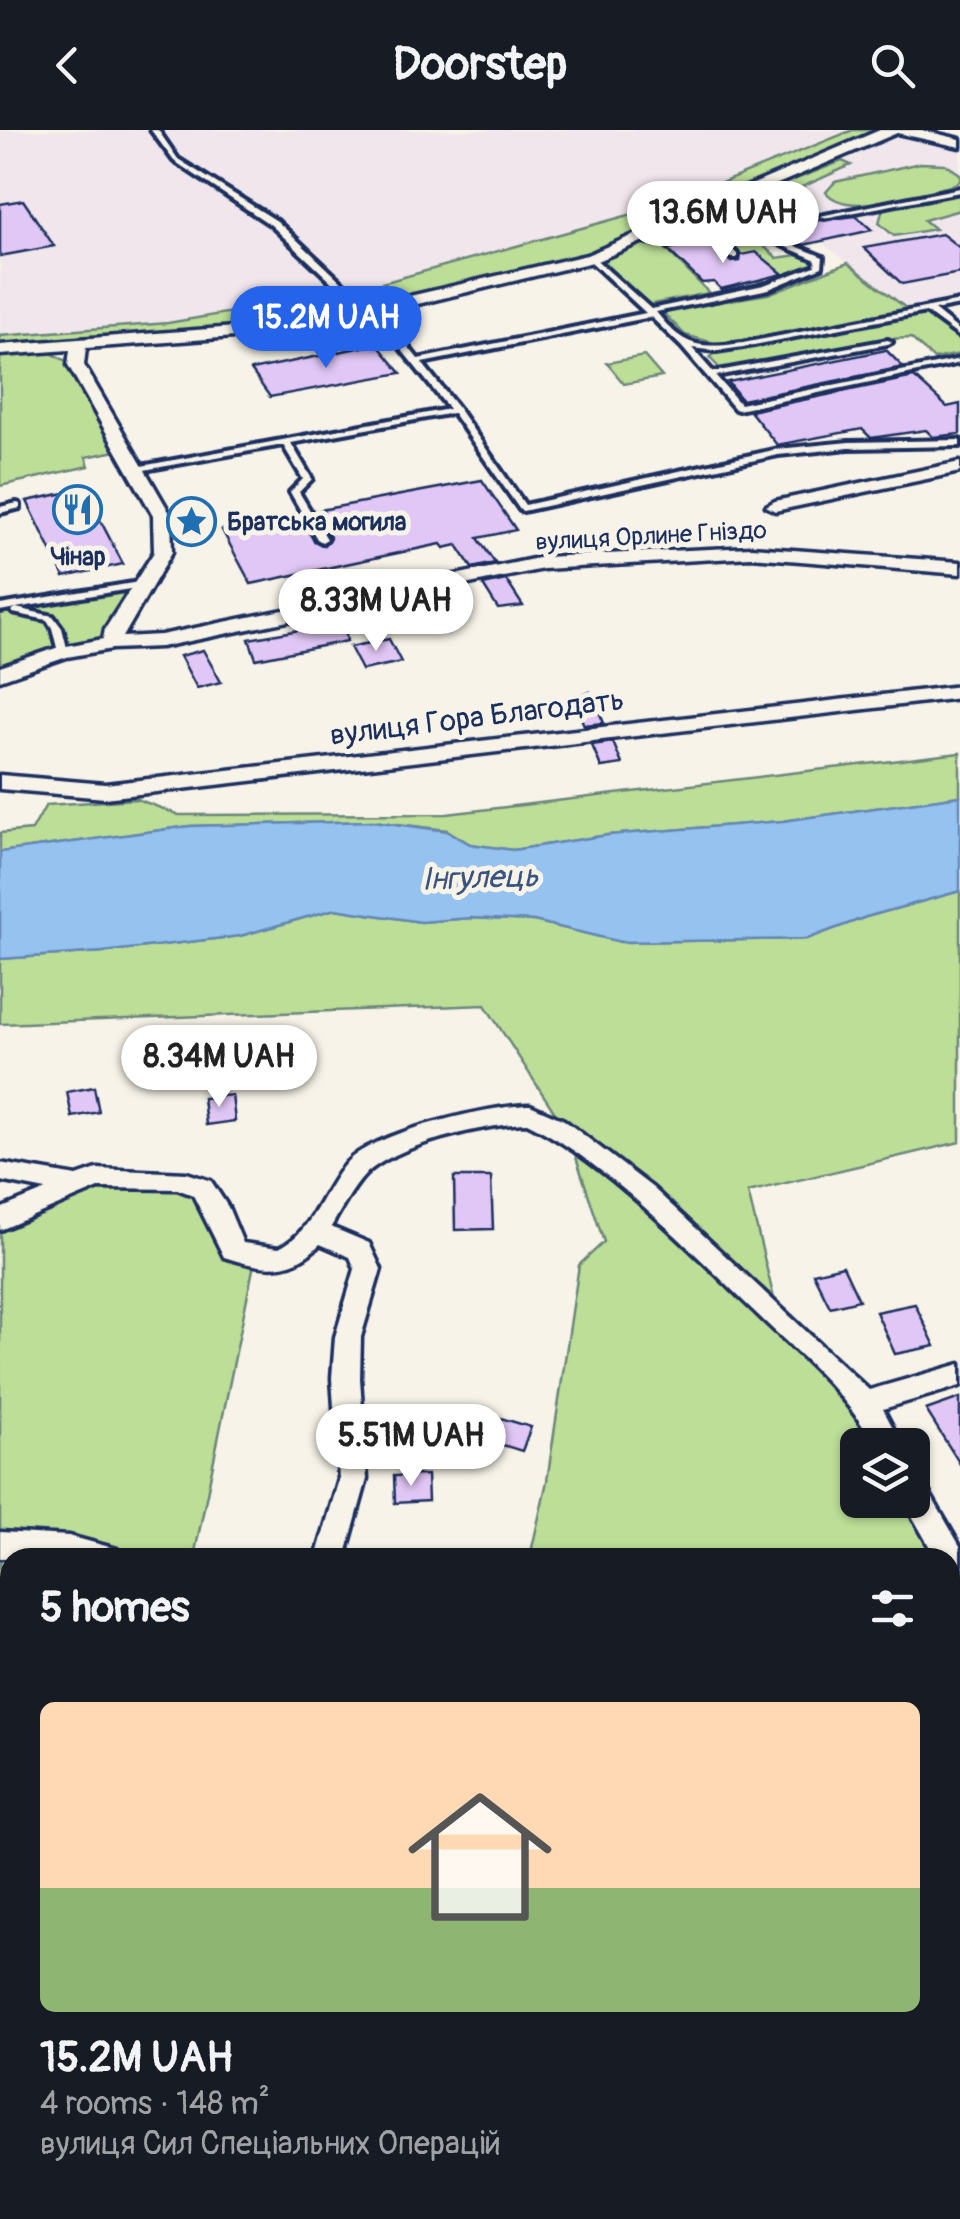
<!DOCTYPE html>
<meta charset="utf-8">
<style>
:root{--surface:#171b24;--page:#20242c;--text:#f1f3f6;--muted:#9ea1a6;--line:#363941;--accent:#2563eb}
body{margin:0;font-family:Pangolin,sans-serif;background:var(--page);color:var(--text);height:100vh;display:flex;flex-direction:column;font-size:38px;white-space:nowrap}
*{box-sizing:border-box;margin:0}
p{font-size:32px;color:var(--muted)}
.icon{flex:none;width:55px;height:55px;fill:none;stroke:currentColor;stroke-width:2;stroke-linecap:round;stroke-linejoin:round}
.map{position:relative;flex:1;overflow:hidden}
.panel{position:absolute;left:0px;top:1418px;width:960px;height:672px;display:flex;flex-direction:column;background:var(--surface);border-radius:30px 30px 0 0;box-shadow:0 2px 8px #0004}
.panel>*{flex:none}
.controls{position:absolute;left:840px;top:1298px;display:grid;gap:20px}
.controls a{display:grid;place-items:center;width:90px;height:90px;border-radius:15px;background:var(--surface);box-shadow:0 2px 8px #0004;font-size:50px}
.price{position:absolute;translate:-50% -85px;padding:0 22px;border-radius:35px;background:#fff;color:#222;font-size:32px;line-height:65px;filter:drop-shadow(0 2px 5px #0008)}
.price::after{content:'';position:absolute;left:50%;top:60px;width:30px;height:22px;margin-left:-15px;background:inherit;clip-path:polygon(0 0,100% 0,50% 100%)}
.price.current{background:var(--accent);color:#fff}
ul{padding:0;list-style:none}
li{display:grid;align-content:center;gap:20px;height:530px;padding:0 40px}
li+li{border-top:2px solid var(--line)}
li span{display:grid;place-items:center;height:310px;border-radius:15px;color:#555}
li>.icon{margin-inline-start:auto}
span .icon{width:180px;height:180px;fill:#fffc;stroke-width:1}
li b{font-size:42px}
h2{display:flex;justify-content:space-between;align-items:center;height:120px;padding:0 40px;font-size:42px}
header{display:flex;justify-content:space-between;align-items:center;height:130px;padding:0 40px;background:var(--surface);font-size:45px;font-weight:800}
.map>svg:first-child{display:block}
</style>
<header><svg class="icon" aria-label="back" viewBox="0 0 24 24"><path d="M15 5l-7 7 7 7"/></svg>Doorstep<svg class="icon" aria-label="search" viewBox="0 0 24 24"><circle cx="10" cy="10" r="6"/><path d="M15 15l6 6"/></svg></header>
<div class="map">
<svg width="960" height="2089" viewBox="0 0 960 2089">
<rect width="100%" height="100%" fill="#f7f3e8"/>
<filter id="ink" filterUnits="userSpaceOnUse"><feTurbulence type="fractalNoise" baseFrequency=".01" numOctaves="2"/><feDisplacementMap in="SourceGraphic" scale="20" xChannelSelector="R" yChannelSelector="G"/><feConvolveMatrix kernelMatrix="1 2 1 2 8 2 1 2 1" color-interpolation-filters="sRGB"/></filter>
<g filter="url(#ink)">
<g fill="#f0e6ec">
<path d="M0,0h852l-183,74 -316,87 -185,32 -168,13z"/>
<path d="M904,4l56,12v155l-49,11 -141,-110 79,-36 -7,-5z"/>
</g>
<g fill="#bcde97" stroke="#6c867a" stroke-width="2.5">
<path d="M853,0h24l-290,125 -213,49 -21,-13 316,-87z"/>
<path d="M842,31l9,4 -80,36 7,7 -31,4 -4,-12z"/>
<path d="M920,33l25,1 15,10v7l-10,5c-29,7 -103,33 -124,6l9,-10z"/>
<path d="M960,63v17l-36,10 11,9 -41,7 -15,-13 4,-15z"/>
<path d="M736,73l15,22 19,13 -11,4 18,16 27,-4 13,6 -1,7 -29,10 -7,-5 -19,4 3,5 -6,1 -8,-8 -1,-12 -33,-33 -3,-18z"/>
<path d="M682,113l2,2 -18,4 43,44 -62,12 -44,-41 2,-8 30,-12z"/>
<path d="M848,133l63,49 -193,32 -33,-9 -24,-24 107,-17z"/>
<path d="M342,163l19,15 -115,20 -246,19v-11l168,-13z"/>
<path d="M925,184l35,26v14l-26,5 -23,-21 -25,1 -164,32 -12,-13 5,-6z"/>
<path d="M0,223h51l15,8 50,90 -30,6 3,9 -89,20z"/>
<path d="M644,226l18,21 -38,7 -17,-21z"/>
<path d="M145,454l-33,59 -112,31v-66z"/>
<path d="M960,623v43l-177,25 -175,14 -95,15 -43,-6 -23,-14 -74,-9 -183,5 -190,26v-19l32,-3 14,-25 91,-6 42,16 268,-1z"/>
<path d="M960,761v251l-212,50 32,131 108,122h-30v55h54l48,73v646h-960v-999l74,-35 104,-5 37,27 40,52 -61,298 -184,1v652h940v-652l-420,-1 17,-76 32,-216 25,-23 -36,-109 -83,-128 -485,19v-65l103,-7 137,-16 95,-27 86,13 50,-4 63,3 87,21 186,-3 59,-22z"/>
</g>
<path fill="#95c2ef" stroke="#6487b5" stroke-width="2.5" d="M960,666v95l-94,26 -59,22 -186,3 -87,-21 -63,-3 -50,4 -86,-13 -95,27 -137,16 -103,7v-107l190,-26 183,-5 74,10 23,13 43,6 95,-15 175,-14z"/>
<g fill="#e1c7f6" stroke="#1b2f5e" stroke-width="2.5">
<path d="M23,70l31,46 -54,10v-52z"/>
<path d="M856,86l16,14 -68,15 -26,-20z"/>
<path d="M942,104l18,14v25l-58,11 -38,-36z"/>
<path d="M708,111l23,21 9,-1 1,-6 15,-3 27,22 -62,15 -7,-7 -12,1 -35,-34z"/>
<path d="M377,214l24,29 -131,24 -19,-27z"/>
<path d="M886,220l17,17 -161,33 -14,-18z"/>
<path d="M914,247l33,30 13,-3v30l-27,3 -7,-7 -55,8 -9,-9 -85,16 -27,-34z"/>
<path d="M482,350l34,50 -38,8 17,25 -23,5 -15,-23 -13,3 -3,-4 -190,40 -29,-54 77,-15 15,26 10,4 6,-8 -15,-26z"/>
<path d="M84,359l39,75 -59,13 -37,-76z"/>
<path d="M506,450l17,26 -25,3 -15,-24z"/>
<path d="M344,492l3,19 -91,18 -7,-20z"/>
<path d="M389,509l12,23 -39,8 -12,-23z"/>
<path d="M203,520l18,32 -24,6 -17,-32z"/>
<path d="M590,562l14,31 -20,2 -11,-25z"/>
<path d="M613,612l9,22 -21,3 -9,-22z"/>
<path d="M94,957l5,25 -27,5 -5,-25z"/>
<path d="M232,965l3,26 -29,4 -3,-27z"/>
<path d="M454,1047h37l2,52 -38,1z"/>
<path d="M843,1136l16,34 -29,7 -17,-34z"/>
<path d="M915,1174l20,42 -40,8 -19,-42z"/>
<path d="M960,1268v66l-34,-54z"/>
<path d="M477,1281l54,16 -9,24 -55,-17z"/>
<path d="M427,1345l1,26 -33,2 -1,-27z"/>
</g>
<g fill="none" stroke-linecap="round" stroke-linejoin="round">
<defs>
<g id="service">
<path d="M151,0h7l20,29 99,62 71,67 28,18 42,53 228,-46 -57,-53 -1,-2 4,-2 59,53 113,-24 51,-19 1,-6c-32,-15 -73,-24 -78,-64l4,-2 4,2c4,39 46,47 77,61l-1,10 -53,22 -113,23c28,35 42,37 87,31l217,-42v4l-26,5 26,21v6l-34,-25 -183,35 -27,4 -24,-3 21,24 175,-32 4,2 -4,2 -172,32 24,28 220,-45v4l-222,47 -3,-1 -54,-63 -30,-29 -229,46 36,45 67,97 253,-56 71,-7 111,-2v6l-111,2 -71,7 -255,56 -3,-1 -67,-97 -162,30 21,36 -13,13 28,47 -5,3 -5,-3 -27,-47 13,-13 -20,-34 -150,27v-4l3,-1 313,-58 -79,-99 -28,-18 -71,-67 -97,-64z"/>
<path d="M960,58v4l-136,26 -4,-2z"/>
<path d="M703,77l4,2 3,19 27,26v4h-6l-22,-22 -50,8 -27,-5 4,-2 23,3 46,-7 -3,-4 -3,-20z"/>
<path d="M17,373l3,1v4l-20,5v-6z"/>
<path d="M145,451l3,1v4l-132,22 37,8 9,12 6,24 -5,3 -5,-3 -6,-24 -5,-8 -34,-7 -2,-2 5,-3 -16,3v-6z"/>
<path d="M0,1810l10,1v16l-10,-1z"/>
<path d="M0,2011l10,2v18l-10,-2z"/>
<path d="M483,2080h101l6,3 3,6h-101l-6,-3z"/>
<path d="M781,2080h18l2,9h-18z"/>
</g>
<g id="minor">
<path d="M880,0h41l39,9v8l-63,-14 -300,128 -200,48 -149,27 -162,12 -2,17 87,150 1,37 -49,85 38,-2 382,-78 208,-10 209,15v12l-209,-17 -208,12 -382,78 -49,2 -45,8 -67,23v-13l56,-19 47,-9 2,-10 49,-77 -1,-37 -85,-150 2,-15 -70,5v-10l248,-19 149,-27 190,-44z"/>
<path d="M960,332v10l-185,39 -9,-5 9,-5z"/>
<path d="M960,556v12l-855,100 -105,-9v-14l105,9z"/>
<path d="M530,975l34,15 89,68 216,202 91,-26v22l-77,23 19,36h-28c-27,-52 -76,-91 -117,-131 -64,-61 -151,-153 -230,-191 -41,1 -133,22 -162,52 -14,15 -24,35 -34,52l38,16 12,26 -20,68 -1,41 7,101 -22,79h-29l23,-79 -7,-101 3,-41 20,-68 -5,-12 -30,-13c-29,31 -59,25 -96,13l-31,-62 -16,-6 -78,-1 -99,42v-21l46,-19 -46,-9v-18l77,13 20,-7 90,4 24,8 17,26 15,36 36,5c33,-15 44,-59 67,-85 28,-31 142,-57 184,-58z"/>
<path d="M912,1347l10,3 38,66v40l-10,-4v-24h-14l-33,-58h9z"/>
<path d="M0,1402l69,4 48,13 4,9h-121z"/>
</g>
</defs>
<use href="#service" stroke="#1b2f5e" stroke-width="8"/>
<use href="#minor" stroke="#1b2f5e" stroke-width="7"/>
<use href="#service" fill="#f7f3e8" fill-rule="evenodd"/>
<use href="#minor" fill="#f7f3e8" fill-rule="evenodd"/>
</g>
</g>
<defs>
<symbol id="restaurant-ring" viewBox="-11 -11 22 22"><circle r="9.5" fill="#f7f3e8" stroke="#1f6fb2" stroke-width="1.5"/><path d="M-5-6h1v4h1v-4h1v4h1v-4h1v5L-1.5 .5V6h-2V.5L-5-1ZM5-6V6H3V1.5H1.5Q1.5-4 5-6Z" fill="#1f6fb2"/></symbol>
<symbol id="sight-ring" viewBox="-11 -11 22 22"><circle r="9.5" fill="#f7f3e8" stroke="#1f6fb2" stroke-width="1.5"/><path d="M0-6L1.8-2.2L6-1.7L2.9 1.2L3.7 5.4L0 3.3L-3.7 5.4L-2.9 1.2L-6-1.7L-1.8-2.2Z" fill="#1f6fb2"/></symbol>
</defs>
<g fill-rule="evenodd">
<use href="#restaurant-ring" x="50" y="352" width="55" height="55"/>
<use href="#sight-ring" x="164" y="364" width="55" height="55"/>
</g>
<g text-anchor="middle" stroke-width="10" stroke-linejoin="round" paint-order="stroke">
<g font-size="25" font-weight="bold" fill="#1b2f5e" stroke="#f7f3e8" text-anchor="start">
<text x="227" y="400">Братська могила</text>
<text x="78" y="435" text-anchor="middle">Чінар</text>
</g>
<g font-size="25" fill="#1b2f5e" stroke="#f7f3e8">
<text transform="translate(651 405) rotate(-3)" y="9">вулиця Орлине Гніздо</text>
</g>
<g font-size="30" fill="#1b2f5e" stroke="#f7f3e8">
<text transform="translate(477 587) rotate(-7)" y="10">вулиця Гора Благодать</text>
</g>
<g font-size="32" font-style="italic" fill="#3a5482" stroke="#f7f3e8">
<text transform="translate(480 747) rotate(-2)" y="11">Інгулець</text>
</g>
</g>
</svg>
<div class="controls">
<a><svg class="icon" aria-label="layers" viewBox="0 0 24 24"><path d="M12 4l9 5-9 5-9-5zM3 14l9 5 9-5"/></svg></a>
</div>
<b class="price" style="left:723px;top:136px">13.6M UAH</b>
<b class="price current" style="left:326px;top:241px">15.2M UAH</b>
<b class="price" style="left:376px;top:524px">8.33M UAH</b>
<b class="price" style="left:219px;top:980px">8.34M UAH</b>
<b class="price" style="left:411px;top:1359px">5.51M UAH</b>
<section class="panel">
<h2>5 homes<svg class="icon" aria-label="filters" viewBox="0 0 24 24"><path d="M4 7h16M4 17h16"/><circle cx="9" cy="7" r="2"/><circle cx="15" cy="17" r="2"/></svg></h2>
<ul>
<li><span style="background:linear-gradient(#ffd9b3 60%,#8fb573 0)"><svg class="icon" aria-label="home" viewBox="0 0 24 24"><path d="M3 11l9-7 9 7M6 9v11h12V9"/></svg></span><div><b>15.2M UAH</b><p>4 rooms · 148 m²</p><p>вулиця Сил Спеціальних Операцій</p></div></li>
</ul>
</section>
</div>
